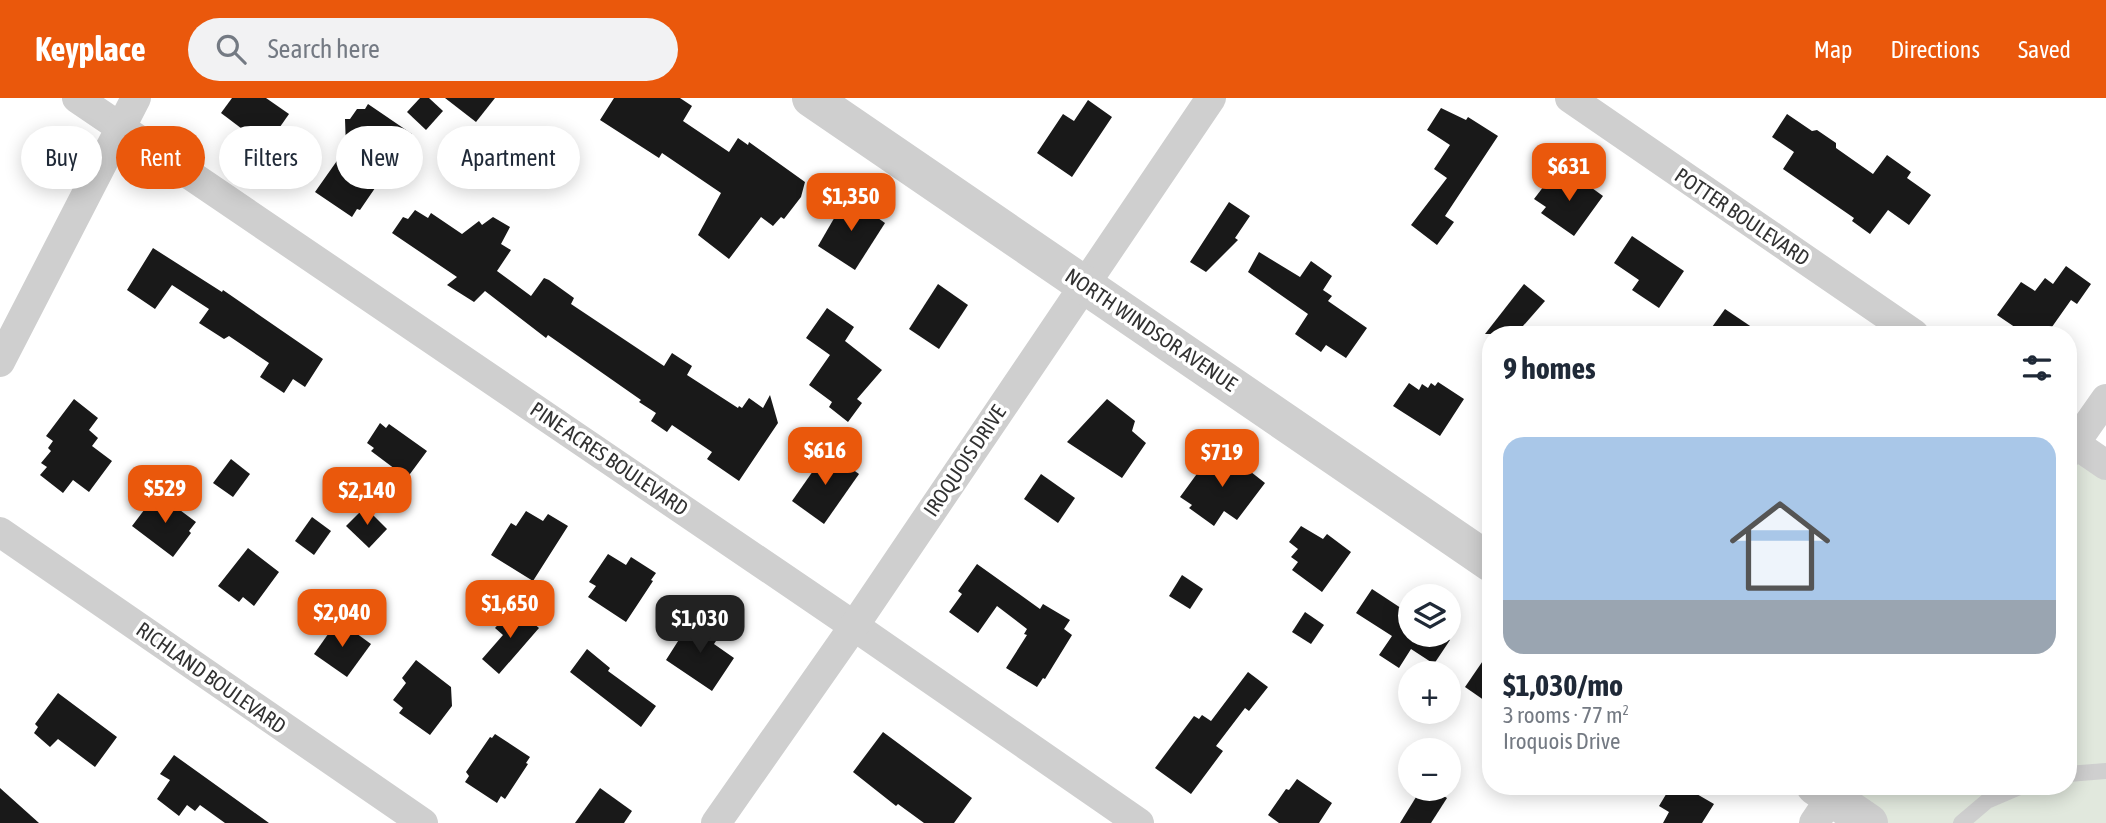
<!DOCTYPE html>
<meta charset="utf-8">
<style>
:root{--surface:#fff;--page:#f2f2f3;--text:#1f2937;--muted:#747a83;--accent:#ea580c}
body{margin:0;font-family:"Asap Condensed",sans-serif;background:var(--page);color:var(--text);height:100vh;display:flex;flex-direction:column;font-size:26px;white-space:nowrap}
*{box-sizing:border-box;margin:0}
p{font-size:23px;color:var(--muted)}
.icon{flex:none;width:38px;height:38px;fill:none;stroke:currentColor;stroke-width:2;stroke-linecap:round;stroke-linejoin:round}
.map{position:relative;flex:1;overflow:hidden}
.panel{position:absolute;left:1482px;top:228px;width:595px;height:469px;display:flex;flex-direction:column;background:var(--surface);border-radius:28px;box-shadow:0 4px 18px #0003}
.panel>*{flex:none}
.hud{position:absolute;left:21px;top:28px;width:665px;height:63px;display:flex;gap:14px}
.buttons{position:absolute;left:1398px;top:486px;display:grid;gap:14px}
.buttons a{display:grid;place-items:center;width:63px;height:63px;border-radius:50%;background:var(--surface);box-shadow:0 4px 18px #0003;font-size:35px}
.price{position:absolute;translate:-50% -60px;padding:0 16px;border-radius:14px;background:var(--accent);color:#fff;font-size:23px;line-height:46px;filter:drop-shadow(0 2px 4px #0008)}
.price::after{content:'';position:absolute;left:50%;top:42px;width:21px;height:16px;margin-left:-10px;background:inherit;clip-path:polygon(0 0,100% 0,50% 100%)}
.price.current{background:#222;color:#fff}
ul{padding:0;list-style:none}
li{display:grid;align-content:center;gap:14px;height:371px;padding:0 21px}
li span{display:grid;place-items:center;height:217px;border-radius:21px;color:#555}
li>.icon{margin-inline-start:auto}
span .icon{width:126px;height:126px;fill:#fffc;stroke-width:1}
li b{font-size:30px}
h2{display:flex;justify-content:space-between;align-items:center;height:84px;padding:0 21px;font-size:30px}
.pill{padding:0 24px;border-radius:32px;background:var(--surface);box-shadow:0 4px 18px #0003;font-size:24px;line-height:63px}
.pill.current{background:var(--accent);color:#fff}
header{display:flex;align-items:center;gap:42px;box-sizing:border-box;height:98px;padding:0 35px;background:var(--accent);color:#fff}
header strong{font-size:33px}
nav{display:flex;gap:38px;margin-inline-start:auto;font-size:24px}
.search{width:490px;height:63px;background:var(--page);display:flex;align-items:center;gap:18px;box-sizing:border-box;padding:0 24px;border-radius:38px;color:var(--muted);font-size:26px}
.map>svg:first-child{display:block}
</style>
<header>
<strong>Keyplace</strong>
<div class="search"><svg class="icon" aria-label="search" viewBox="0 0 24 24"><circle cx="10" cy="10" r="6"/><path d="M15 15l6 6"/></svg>Search here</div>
<nav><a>Map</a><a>Directions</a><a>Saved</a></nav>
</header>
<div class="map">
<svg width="2106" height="725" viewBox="0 0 2106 725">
<rect width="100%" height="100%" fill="#fff"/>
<path fill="#e1e8dd" d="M2069,356l37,11v358h-237l-30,-37h229z"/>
<g fill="#191919">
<path d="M232,0h34l23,16 -23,33 -45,-34z"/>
<path d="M420,0h9l14,13 -17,19 -19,-18z"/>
<path d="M445,0h50l-19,24z"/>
<path d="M614,0h66l12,8 -9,15 46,31 9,-14 10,7 1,-3 56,40 -4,15 -17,22 -3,-2 -8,9 -12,-9 -32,42 -31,-24 23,-42 -59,-40 -3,5 -59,-38z"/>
<path d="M1088,2l24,17 -40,60 -35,-24 26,-39 11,7z"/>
<path d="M368,6l44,30 -52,76 -3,-1 -5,8 -37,-25 31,-44 -1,-29h5l7,-10h8z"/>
<path d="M1441,10l25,12 2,-3 30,19 -53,80 9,6 -17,23 -26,-20 36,-47 -13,-9 16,-24 -23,-15z"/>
<path d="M1787,16l25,17 5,-1 19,13v5l37,26 14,-19 24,17 -4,6 24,17 -22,30 -21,-15 -18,24 -18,-13 2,-3 -71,-49 11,-17 -22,-15z"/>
<path d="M532,36l24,16 -15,23 -24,-15z"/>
<path d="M1570,74l33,24 -29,40 -33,-23 5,-6 -12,-8 13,-17 10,7z"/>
<path d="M847,98l38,27 -30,47 -37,-24z"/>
<path d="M1229,104l21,14 -15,22 3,2 -32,32 -16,-10z"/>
<path d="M415,112l13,8 3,-5 31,21 17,-13 3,4 11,-8 17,10 -9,17 10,6 -14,21 34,25 13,-18 5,2 25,18 -3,6 93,62 8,-13 20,13 -5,9 51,33 1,-2 3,2 7,-10 14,10 7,-13 8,28 -39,58 -32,-22 5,-7 -40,-27 -5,7 -16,-11 5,-8 -17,-11 2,-2 -93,-65 -2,3 -61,-47 -11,11 -27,-17 10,-8 -65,-44 11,-16 5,2z"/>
<path d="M1632,138l52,35 -25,37 -27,-18 7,-10 -25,-17z"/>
<path d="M153,150l69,44 1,-2 100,69 -18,28 -12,-8 -9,14 -24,-16 9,-14 -40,-27 -5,3 -25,-16 10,-14 -37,-24 -17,24 -28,-19z"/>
<path d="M1259,154l41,25 11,-16 21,15 -9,14 9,6 -4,5 39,27 -21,30 -20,-13 -5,7 -26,-18 13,-20 -60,-42z"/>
<path d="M2066,168l25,18 -14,20 -6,-4 -24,34h-22l-28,-19 24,-33 14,9 10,-13 8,6z"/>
<path d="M938,186l30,21 -29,44 -30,-20z"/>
<path d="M1524,186l21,17 -29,33h-31z"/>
<path d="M827,210l27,19 -9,14 37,29 -25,29 5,4 -14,19 -19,-15 3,-5 -23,-17 21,-30 -24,-17z"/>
<path d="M1725,211l37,25h-55z"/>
<path d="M1438,284l26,17 -24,37 -47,-30 16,-23 10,7 3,-6 6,4 3,-5 4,3z"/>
<path d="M74,301l24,19 -9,12 9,8 -6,8 20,15 -23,31 -16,-12 -10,13 -23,-18 7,-8 -6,-4 10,-12 -3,-3 5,-7 -7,-5z"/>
<path d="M1107,301l28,22 -3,10 14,12 -24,35 -55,-36z"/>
<path d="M380,325l6,5 3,-4 38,27 -20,27 -36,-27 3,-3 -7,-5z"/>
<path d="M1215,351l15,11 2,-3 33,26 -28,37 -13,-9 -10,15 -25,-18 3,-3 -12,-8z"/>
<path d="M827,353l32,23 -35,50 -32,-23z"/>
<path d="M231,361l19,15 -17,23 -20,-14z"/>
<path d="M1041,376l34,24 -17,25 -34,-24z"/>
<path d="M157,395l39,29 -7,9 2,2 -18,24 -41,-31z"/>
<path d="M365,409l22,22 -18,19 -23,-22z"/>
<path d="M526,413l17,10 5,-7 20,12 -35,55 -42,-26 20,-32 5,3z"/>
<path d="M312,419l19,14 -17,24 -19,-14z"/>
<path d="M1301,428l22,13 4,-5 24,18 -29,40 -30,-22 6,-8 -7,-5 7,-8 -9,-7z"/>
<path d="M248,450l31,24 -25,34 -11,-9 -4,5 -21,-16z"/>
<path d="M608,456l18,11 5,-8 25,16 -5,7 2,1 -27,41 -38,-25 8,-11 -7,-4z"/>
<path d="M977,466l63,45 3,-5 27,16 -6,9 8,6 -27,44 -2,-1 -6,9 -31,-19 21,-33 -3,-1 3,-5 -30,-23 -19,27 -29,-21 13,-18 -4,-3z"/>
<path d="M1182,477l21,14 -13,20 -21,-13z"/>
<path d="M1372,491l38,25v21h33l7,5 -16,24 -23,-15 -12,19 -20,-13 13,-19 -36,-23z"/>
<path d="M514,509l25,21 -40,46 -17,-15 21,-24 -8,-7z"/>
<path d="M1305,514l19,13 -13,19 -19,-12z"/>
<path d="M694,518l21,14 -5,6 6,5 -2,3 20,14 -22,33 -46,-31z"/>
<path d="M338,522l33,24 -24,33 -33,-23z"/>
<path d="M587,551l23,19 -2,3 48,35 -15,21 -71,-55z"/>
<path d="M1491,551v56l-26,-18z"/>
<path d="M416,562l35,27 1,19 -22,29 -31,-22 4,-5 -10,-8 13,-17 -4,-5z"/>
<path d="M1248,574l20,15 -19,24 -4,-3 -29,38 7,5 -32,43 -36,-26 39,-52 5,3 3,-4 9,6z"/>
<path d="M58,595l59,44 -22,30 -37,-28 -8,8 -16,-14 4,-6 -3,-3z"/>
<path d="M883,634l89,66 -18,25h-30l-26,-19 -2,2 -43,-34z"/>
<path d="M495,636l35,23 -4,6 2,1 -23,35 -4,-3 -4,7 -32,-21 4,-6 -3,-4 24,-35 2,1z"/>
<path d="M174,657l95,68h-44l-25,-18 -5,6 -8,-6 -8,11 -22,-17 13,-19 -10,-6z"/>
<path d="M1297,681l35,24 -13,20h-40l-11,-8 18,-26 3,1z"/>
<path d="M1671,688h12l31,18 -12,19h-39l6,-11 -10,-6z"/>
<path d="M0,690l39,35h-39z"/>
<path d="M600,690l32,23 -8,12h-49z"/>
<path d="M1421,691h12l14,9 -16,25h-31z"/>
</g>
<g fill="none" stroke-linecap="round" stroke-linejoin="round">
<g stroke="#cfcfcf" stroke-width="16">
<path d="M2068,676l38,-3"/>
<path d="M1961,725l26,-22 35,-15"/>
</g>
<g stroke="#cfcfcf" stroke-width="30">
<path d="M77,0l777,528 285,197"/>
<path d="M1570,0l344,236"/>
<path d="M0,264l136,-264"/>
<path d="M2068,341l38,26"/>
<path d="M2068,355l38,-54"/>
<path d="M0,434l423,291"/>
<path d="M716,725l138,-197 357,-528"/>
<path d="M1814,725l25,-37"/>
</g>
<g stroke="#cfcfcf" stroke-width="38">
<path d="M811,0l680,465"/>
<path d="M1815,688l54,37"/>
</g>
</g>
<g text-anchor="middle" stroke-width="7" stroke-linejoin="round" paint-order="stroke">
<g font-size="21" fill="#323232" stroke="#fff">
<text transform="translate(1742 119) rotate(34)" y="7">POTTER BOULEVARD</text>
<text transform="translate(1151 232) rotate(34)" y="7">NORTH WINDSOR AVENUE</text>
<text transform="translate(609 361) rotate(34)" y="7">PINE ACRES BOULEVARD</text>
<text transform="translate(965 363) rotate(-56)" y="7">IROQUOIS DRIVE</text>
<text transform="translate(211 580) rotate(35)" y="7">RICHLAND BOULEVARD</text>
</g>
</g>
</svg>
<div class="buttons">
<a><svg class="icon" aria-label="layers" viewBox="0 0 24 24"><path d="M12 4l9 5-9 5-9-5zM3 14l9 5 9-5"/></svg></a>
<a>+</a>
<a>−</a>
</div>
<b class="price" style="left:1569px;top:105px">$631</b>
<b class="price" style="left:851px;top:135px">$1,350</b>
<b class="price" style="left:825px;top:389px">$616</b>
<b class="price" style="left:1222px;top:391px">$719</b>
<b class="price" style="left:165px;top:427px">$529</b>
<b class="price" style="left:367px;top:429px">$2,140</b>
<b class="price" style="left:510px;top:542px">$1,650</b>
<b class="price" style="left:342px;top:551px">$2,040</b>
<b class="price current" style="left:700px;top:557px">$1,030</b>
<div class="hud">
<a class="pill">Buy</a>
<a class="pill current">Rent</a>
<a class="pill">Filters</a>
<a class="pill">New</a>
<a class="pill">Apartment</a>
</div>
<section class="panel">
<h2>9 homes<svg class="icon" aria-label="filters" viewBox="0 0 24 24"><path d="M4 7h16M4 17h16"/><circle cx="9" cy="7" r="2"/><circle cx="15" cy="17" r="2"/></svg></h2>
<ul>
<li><span style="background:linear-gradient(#a9c7e8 75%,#9aa5b1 0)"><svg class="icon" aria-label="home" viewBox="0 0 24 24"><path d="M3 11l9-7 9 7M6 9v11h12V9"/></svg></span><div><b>$1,030/mo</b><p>3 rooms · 77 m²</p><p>Iroquois Drive</p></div></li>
</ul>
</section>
</div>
